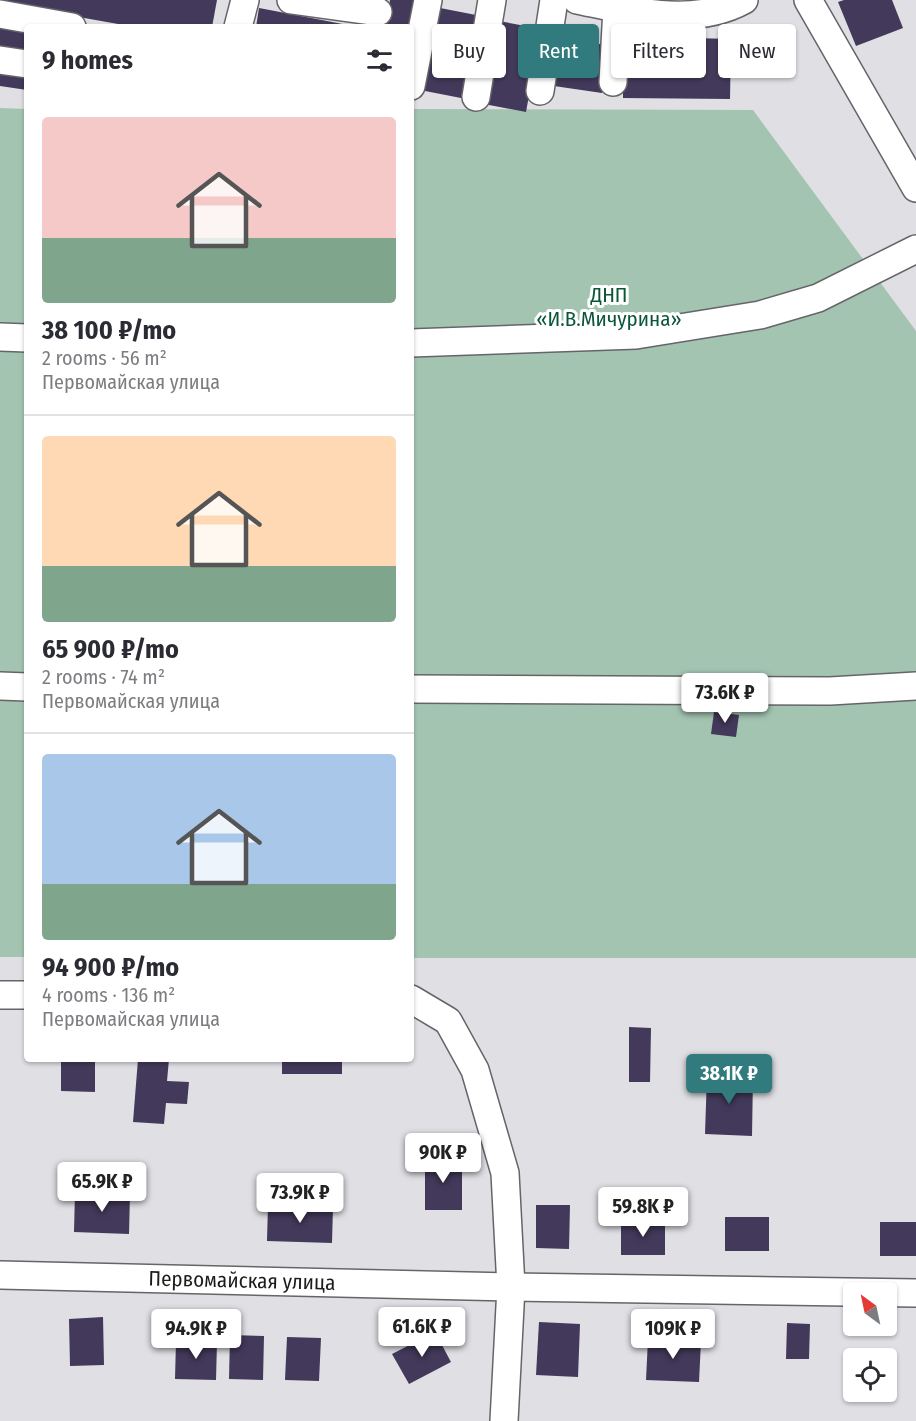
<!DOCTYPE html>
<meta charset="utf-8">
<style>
:root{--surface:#fff;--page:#f2f2f3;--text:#2b2b33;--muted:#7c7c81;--line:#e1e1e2;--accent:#317a7e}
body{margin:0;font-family:"Fira Sans Condensed",sans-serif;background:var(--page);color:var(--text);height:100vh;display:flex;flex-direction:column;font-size:22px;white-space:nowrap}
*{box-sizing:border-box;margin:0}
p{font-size:20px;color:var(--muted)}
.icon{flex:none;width:33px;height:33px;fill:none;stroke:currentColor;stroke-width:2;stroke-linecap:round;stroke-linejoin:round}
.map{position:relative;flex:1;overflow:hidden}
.drawer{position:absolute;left:24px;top:24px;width:390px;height:1038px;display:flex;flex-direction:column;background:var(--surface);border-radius:6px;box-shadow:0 2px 4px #0004}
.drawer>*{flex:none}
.guide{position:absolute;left:432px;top:24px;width:393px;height:54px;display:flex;gap:12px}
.needle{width:39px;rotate:327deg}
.buttons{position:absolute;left:843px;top:1282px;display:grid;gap:12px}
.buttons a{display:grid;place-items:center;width:54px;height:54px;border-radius:6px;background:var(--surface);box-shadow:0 2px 4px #0004;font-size:30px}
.price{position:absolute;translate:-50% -51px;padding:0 14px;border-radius:6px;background:#fff;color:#222;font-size:20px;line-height:39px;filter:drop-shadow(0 2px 3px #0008)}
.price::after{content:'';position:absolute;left:50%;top:36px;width:18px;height:14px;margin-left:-9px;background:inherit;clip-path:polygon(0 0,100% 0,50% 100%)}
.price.current{background:var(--accent);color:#fff}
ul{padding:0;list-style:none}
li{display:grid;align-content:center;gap:12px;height:318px;padding:0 18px}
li+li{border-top:2px solid var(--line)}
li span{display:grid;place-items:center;height:186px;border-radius:6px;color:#555}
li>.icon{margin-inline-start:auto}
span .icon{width:108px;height:108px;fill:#fffc;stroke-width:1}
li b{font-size:26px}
h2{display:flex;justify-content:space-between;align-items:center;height:72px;padding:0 18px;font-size:26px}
.tag{padding:0 21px;border-radius:6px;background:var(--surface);box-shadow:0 2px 4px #0004;font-size:21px;line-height:54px}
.tag.current{background:var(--accent);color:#fff}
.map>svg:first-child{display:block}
</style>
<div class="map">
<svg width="916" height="1421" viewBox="0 0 916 1421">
<rect width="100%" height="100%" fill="#dfdfe4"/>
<g fill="#a4c4b2">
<path d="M0,108l27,1v848h-27z"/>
<path d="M411,109l342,1 163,221v627h-505z"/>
</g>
<g fill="#43395a">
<path d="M0,0h217l-5,27h-77l-135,-24z"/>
<path d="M390,0h24l-5,27h-24z"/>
<path d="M844,0h48l11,28 -47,18 -18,-44z"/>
<path d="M435,7l41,8 -15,83 -41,-8z"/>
<path d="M259,8l94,18v1h-97z"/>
<path d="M499,21l42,8 -15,83 -42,-8z"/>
<path d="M0,28l27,4v23l-27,-4z"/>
<path d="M693,38l38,1 -1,60 -107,-1v-26l70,1z"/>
<path d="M559,39l49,6 -6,48 -48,-7z"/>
<path d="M759,43l25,2 -2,20 -25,-2z"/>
<path d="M0,68l27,4v18l-27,-4z"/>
<path d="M714,712l25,3 -3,22 -25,-3z"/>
<path d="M629,1027l22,1 -1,54h-21z"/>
<path d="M61,1059h34v33l-34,-1z"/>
<path d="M138,1059h31l-2,22 22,1 -2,22 -21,-1 -2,21 -31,-2z"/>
<rect x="282" y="1059" width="60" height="15"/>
<path d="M707,1075l46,1 -1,60 -47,-2z"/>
<rect x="425" y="1158" width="37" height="52"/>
<path d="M75,1193l55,1 -1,40 -55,-2z"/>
<path d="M268,1204l65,2 -1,37 -65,-2z"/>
<path d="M536,1205h34l-1,44 -33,-1z"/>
<rect x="725" y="1217" width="44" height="34"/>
<rect x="621" y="1221" width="44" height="34"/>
<rect x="880" y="1222" width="36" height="34"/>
<path d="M103,1317l1,48 -34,1 -1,-47z"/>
<path d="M539,1322l41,2 -2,53 -42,-2z"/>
<path d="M787,1323l23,1 -1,35h-23z"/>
<path d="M435,1332l16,30 -42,22 -17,-30z"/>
<path d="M230,1335l34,1 -1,44 -34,-1z"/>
<path d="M287,1337l34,1 -2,43 -34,-1z"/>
<path d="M648,1339l53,2 -2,41 -53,-2z"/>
<path d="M176,1341l41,1 -1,38 -41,-1z"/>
</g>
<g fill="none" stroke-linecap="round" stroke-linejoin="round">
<defs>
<g id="minor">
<path d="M291,0l87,12"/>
<path d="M577,0c54,11 116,28 167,0"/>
<path d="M808,0l108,188"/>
<path d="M0,14l72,13"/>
<path d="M238,27l7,-27"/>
<path d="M0,60l27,4"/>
<path d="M613,82l4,-74"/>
<path d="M411,86l17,-86"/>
<path d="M540,91l14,-91"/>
<path d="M476,97l16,-97"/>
<path d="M0,337l27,1"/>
<path d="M411,343l225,-8 124,-20 58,-17 98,-49"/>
<path d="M0,686l27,1"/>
<path d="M411,689l419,2 86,-5"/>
<path d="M0,995h27"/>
<path d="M411,999l37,22 27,49 30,103 6,114 -7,134"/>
<path id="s1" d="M0,1275l511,12 405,6"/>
</g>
</defs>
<use href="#minor" stroke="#656569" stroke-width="30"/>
<use href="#minor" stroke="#fff" stroke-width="27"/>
</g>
<g text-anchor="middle" stroke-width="6" stroke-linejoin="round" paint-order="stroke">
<g font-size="21" fill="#0b5638" stroke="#fff">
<text x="609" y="302">ДНП<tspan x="609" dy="24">«И.В.Мичурина»</tspan></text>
</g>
<g font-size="21" fill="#1c1c1d" stroke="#fff">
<text dy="7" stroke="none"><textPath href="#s1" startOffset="242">Первомайская улица</textPath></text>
</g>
</g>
</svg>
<div class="buttons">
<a><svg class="needle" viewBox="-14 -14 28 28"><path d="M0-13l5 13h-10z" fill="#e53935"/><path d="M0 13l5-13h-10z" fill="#7c7c81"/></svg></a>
<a><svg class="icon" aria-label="locate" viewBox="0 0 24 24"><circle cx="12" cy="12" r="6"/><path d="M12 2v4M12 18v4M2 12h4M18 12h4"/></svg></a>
</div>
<b class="price" style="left:725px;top:724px">73.6K ₽</b>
<b class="price current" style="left:729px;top:1105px">38.1K ₽</b>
<b class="price" style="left:443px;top:1184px">90K ₽</b>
<b class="price" style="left:102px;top:1213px">65.9K ₽</b>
<b class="price" style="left:300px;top:1224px">73.9K ₽</b>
<b class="price" style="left:643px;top:1238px">59.8K ₽</b>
<b class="price" style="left:422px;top:1358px">61.6K ₽</b>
<b class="price" style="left:196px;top:1360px">94.9K ₽</b>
<b class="price" style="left:673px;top:1360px">109K ₽</b>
<div class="guide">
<a class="tag">Buy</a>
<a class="tag current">Rent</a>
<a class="tag">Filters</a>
<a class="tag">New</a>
</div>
<section class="drawer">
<h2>9 homes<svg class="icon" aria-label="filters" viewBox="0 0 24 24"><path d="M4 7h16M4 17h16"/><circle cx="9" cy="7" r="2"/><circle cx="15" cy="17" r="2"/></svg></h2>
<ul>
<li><span style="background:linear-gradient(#f6c9c9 65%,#7fa58c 0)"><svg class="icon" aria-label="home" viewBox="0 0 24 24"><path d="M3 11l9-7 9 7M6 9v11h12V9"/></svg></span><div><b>38 100 ₽/mo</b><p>2 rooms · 56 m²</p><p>Первомайская улица</p></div></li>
<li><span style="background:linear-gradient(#ffd9b3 70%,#7fa58c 0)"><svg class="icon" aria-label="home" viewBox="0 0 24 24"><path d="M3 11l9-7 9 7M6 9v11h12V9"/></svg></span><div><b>65 900 ₽/mo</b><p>2 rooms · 74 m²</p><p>Первомайская улица</p></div></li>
<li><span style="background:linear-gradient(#a9c7e8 70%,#7fa58c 0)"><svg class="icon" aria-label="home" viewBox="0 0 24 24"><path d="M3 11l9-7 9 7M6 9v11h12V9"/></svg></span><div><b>94 900 ₽/mo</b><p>4 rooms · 136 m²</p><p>Первомайская улица</p></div></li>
</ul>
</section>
</div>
